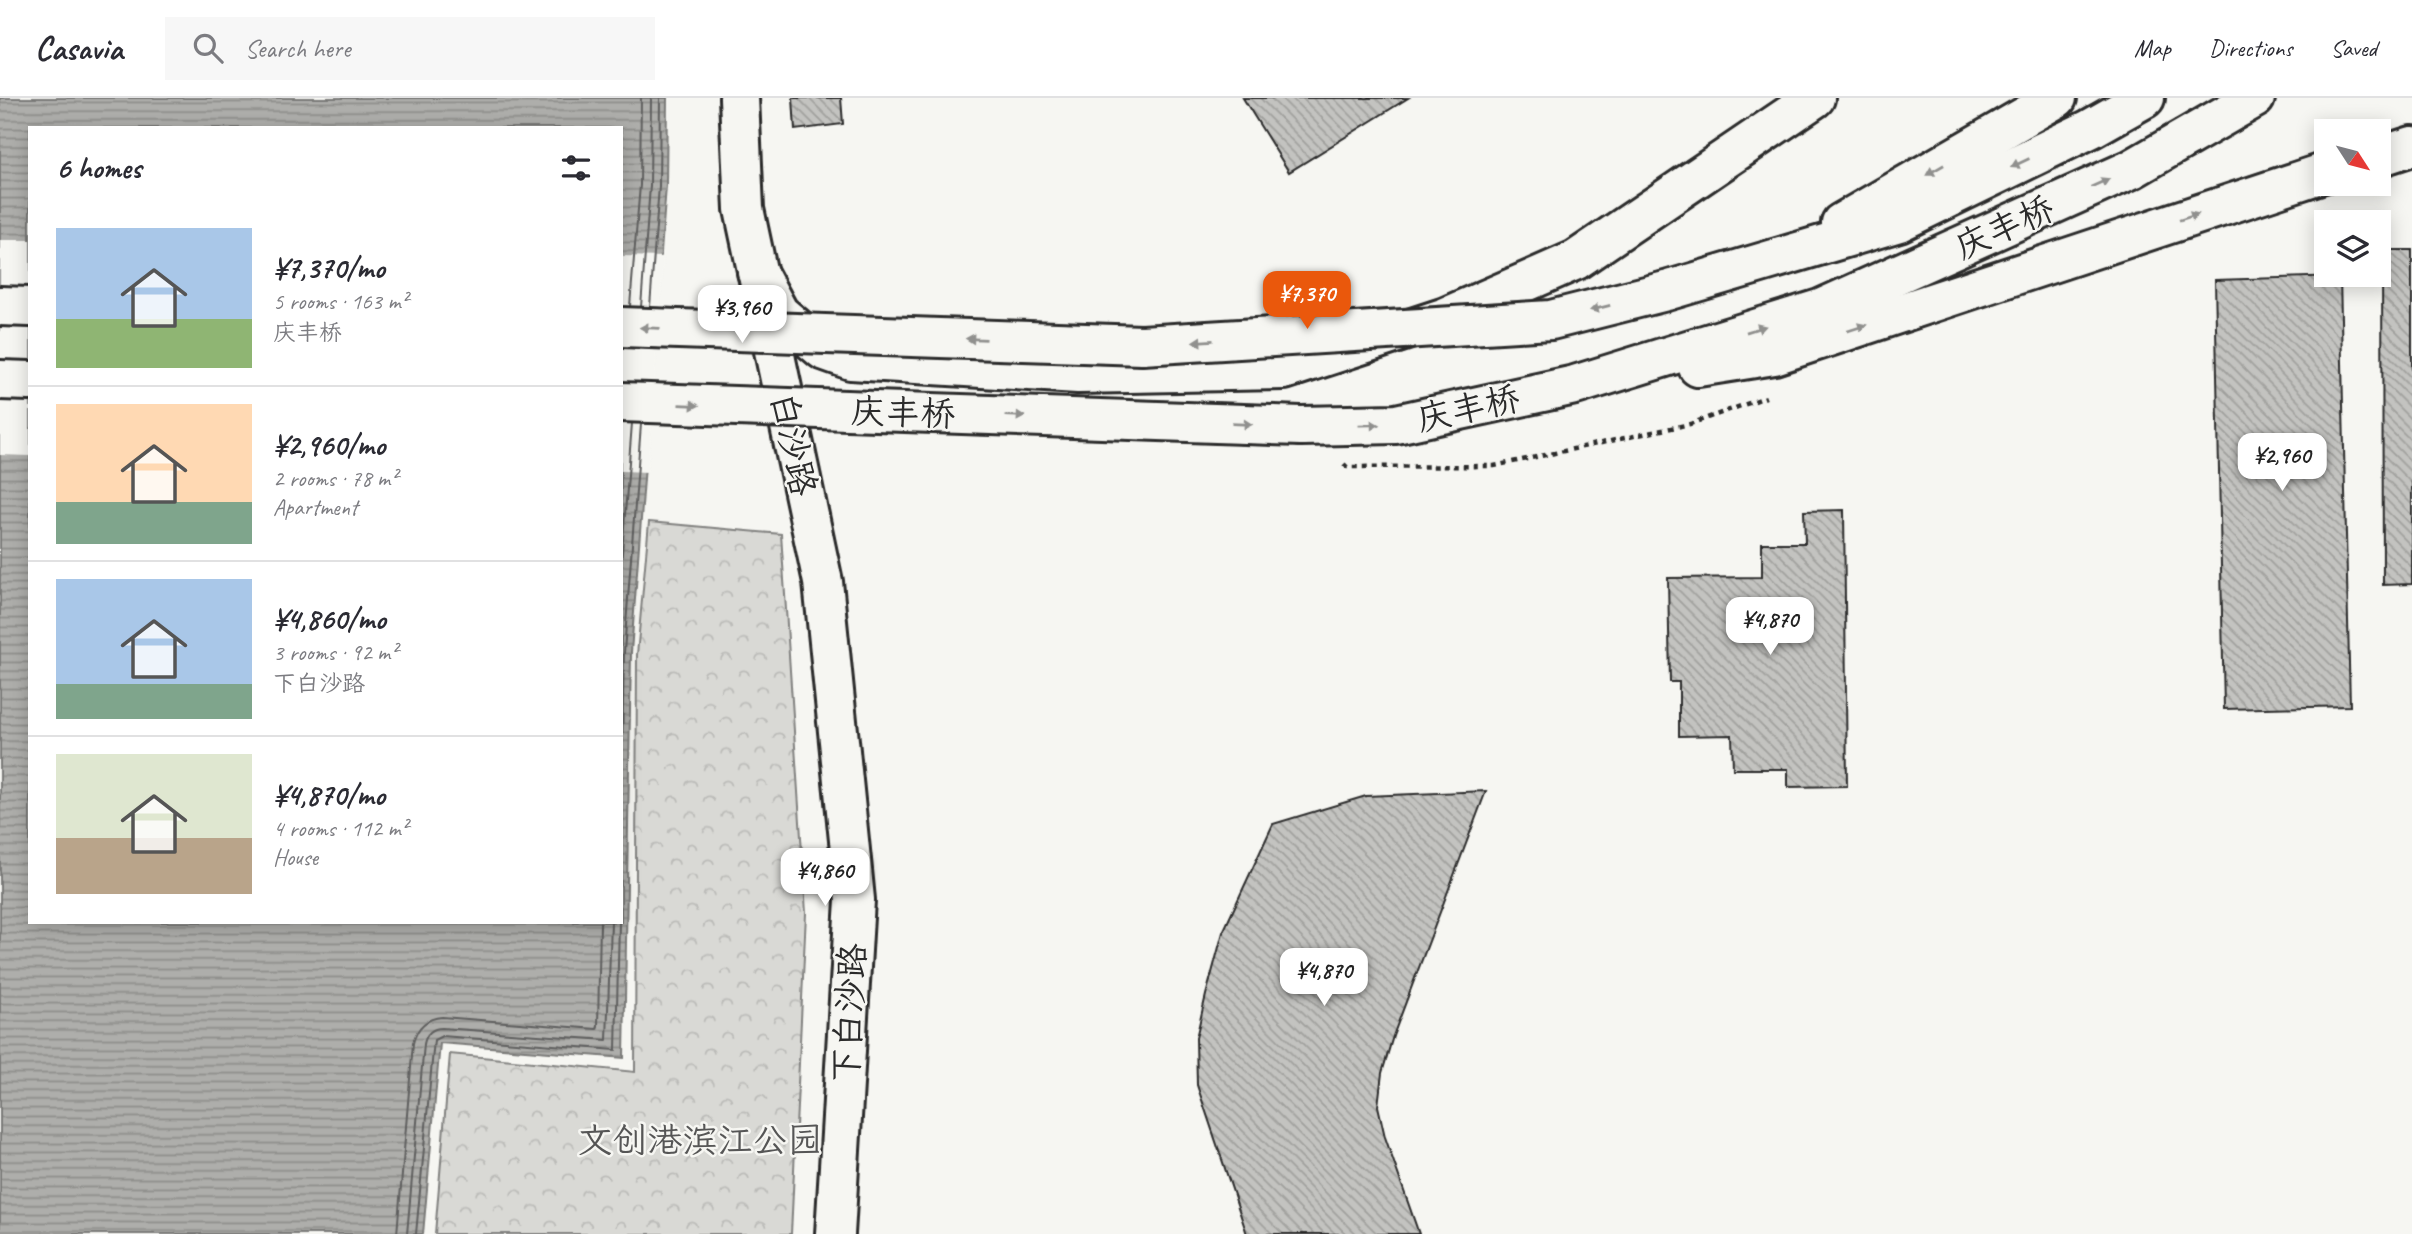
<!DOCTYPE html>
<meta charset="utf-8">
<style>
:root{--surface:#fff;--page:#f7f7f7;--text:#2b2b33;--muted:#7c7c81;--line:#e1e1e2;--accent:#ea580c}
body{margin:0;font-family:Caveat,"LXGW WenKai TC",sans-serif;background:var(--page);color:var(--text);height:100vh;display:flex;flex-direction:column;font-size:26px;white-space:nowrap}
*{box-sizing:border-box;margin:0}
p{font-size:23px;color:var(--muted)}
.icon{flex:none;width:38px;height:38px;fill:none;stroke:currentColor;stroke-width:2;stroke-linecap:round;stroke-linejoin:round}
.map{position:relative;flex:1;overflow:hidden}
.panel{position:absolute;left:28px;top:28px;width:595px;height:798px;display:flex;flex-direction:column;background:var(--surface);border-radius:0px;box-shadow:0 4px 18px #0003}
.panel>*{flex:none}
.needle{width:46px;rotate:126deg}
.tools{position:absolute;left:2314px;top:21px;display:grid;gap:14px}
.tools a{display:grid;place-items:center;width:77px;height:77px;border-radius:0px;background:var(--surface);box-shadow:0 4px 18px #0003;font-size:35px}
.price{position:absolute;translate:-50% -60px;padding:0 16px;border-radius:14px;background:#fff;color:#222;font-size:23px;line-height:46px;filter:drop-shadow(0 2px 4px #0008)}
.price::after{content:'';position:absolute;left:50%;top:42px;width:21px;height:16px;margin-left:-10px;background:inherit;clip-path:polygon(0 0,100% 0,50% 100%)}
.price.on{background:var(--accent);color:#fff}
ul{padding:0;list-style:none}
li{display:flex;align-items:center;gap:21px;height:175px;padding:0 28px}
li+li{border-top:2px solid var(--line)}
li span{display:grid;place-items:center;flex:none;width:196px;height:140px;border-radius:0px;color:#555}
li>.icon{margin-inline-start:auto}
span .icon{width:84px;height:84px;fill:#fffc;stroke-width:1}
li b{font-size:30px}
h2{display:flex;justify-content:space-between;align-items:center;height:84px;padding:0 28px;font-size:30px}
header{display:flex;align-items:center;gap:42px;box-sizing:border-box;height:98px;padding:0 35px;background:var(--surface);border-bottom:2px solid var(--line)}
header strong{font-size:33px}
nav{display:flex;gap:38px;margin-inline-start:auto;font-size:24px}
.search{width:490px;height:63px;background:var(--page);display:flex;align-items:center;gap:18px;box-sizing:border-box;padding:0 24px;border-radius:0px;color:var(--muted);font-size:26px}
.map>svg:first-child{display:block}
</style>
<header>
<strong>Casavia</strong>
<div class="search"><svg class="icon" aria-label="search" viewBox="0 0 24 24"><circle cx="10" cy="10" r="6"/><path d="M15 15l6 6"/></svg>Search here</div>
<nav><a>Map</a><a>Directions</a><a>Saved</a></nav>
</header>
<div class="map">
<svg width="2412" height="1136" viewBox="0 0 2412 1136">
<defs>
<pattern id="park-crowns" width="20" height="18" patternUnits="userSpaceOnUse" patternTransform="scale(1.75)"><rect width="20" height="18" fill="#d9d9d5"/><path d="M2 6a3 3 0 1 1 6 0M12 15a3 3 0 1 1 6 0" fill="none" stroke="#babab7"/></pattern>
<pattern id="water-rules" width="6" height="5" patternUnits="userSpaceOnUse" patternTransform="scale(1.75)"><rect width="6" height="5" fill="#aeaeab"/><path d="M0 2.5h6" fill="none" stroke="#8e8e8b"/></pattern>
<pattern id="building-back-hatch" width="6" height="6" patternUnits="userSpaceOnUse" patternTransform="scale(1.75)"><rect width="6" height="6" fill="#c3c3c0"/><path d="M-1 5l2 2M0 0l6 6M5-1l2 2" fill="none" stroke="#9f9f9c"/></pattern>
</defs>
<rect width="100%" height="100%" fill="#f6f6f2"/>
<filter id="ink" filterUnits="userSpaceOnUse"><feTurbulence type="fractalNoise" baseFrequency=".0143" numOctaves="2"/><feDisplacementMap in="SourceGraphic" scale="14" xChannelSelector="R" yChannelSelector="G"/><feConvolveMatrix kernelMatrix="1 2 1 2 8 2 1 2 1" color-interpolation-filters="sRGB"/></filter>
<g filter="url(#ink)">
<path fill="url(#park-crowns)" stroke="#828280" stroke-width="2" d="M649,424l132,12 25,379 -15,321h-356l15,-180 185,18 2,-417z"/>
<path fill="url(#water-rules)" stroke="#7a7a78" stroke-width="2" fill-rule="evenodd" d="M0,0h667l-1,88 -35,466 -7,406 -184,-15 -17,191h-423zM30,30h591v794h-591z"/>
<g fill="#f6f6f2">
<path d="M0,142h30v216l-30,-1z"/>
<path d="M621,158l43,1 -16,215 -27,-1z"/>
</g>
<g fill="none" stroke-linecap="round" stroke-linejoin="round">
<g stroke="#5f5f5e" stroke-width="2">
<path d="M630,208l10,-121 1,-87"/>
<path d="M641,209l9,-121 1,-88"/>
<path d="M650,209l9,-121 1,-88"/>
<path d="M621,468l11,-143"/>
<path d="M621,699l3,-145 17,-228"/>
<path d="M397,1136l16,-191c4,-16 13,-25 29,-26l155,12 1,-3 2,-104"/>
<path d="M407,1136l17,-190c2,-10 8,-16 18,-16l165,12 4,-118"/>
<path d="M416,1136l18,-194 8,-4 174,14 3,-128"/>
</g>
</g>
<g fill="url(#building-back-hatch)" stroke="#2b2b2b" stroke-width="2">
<path d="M793,0h48l2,26 -48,6z"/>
<path d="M1243,0h165l-119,74z"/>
<path d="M2382,152h30v334l-29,1z"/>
<path d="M2340,178l10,430 -126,3 -9,-429z"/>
<path d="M1844,412l3,276 -59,1v-18h-55l-1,-34 -53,1v-54h-9l-2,-104 94,-1v-34h43l-1,-32z"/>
<path d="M1486,693l-93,245 -11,37 -4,33 7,31 34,97h-172l-50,-149 -1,-47 10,-43 17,-63 50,-108 93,-28z"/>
</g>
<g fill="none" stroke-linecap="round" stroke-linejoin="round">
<defs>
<g id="minor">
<path d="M739,0l5,111 79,373 32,318 -20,334"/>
<path d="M757,174l22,41 44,37 28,10 227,14 206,-4 162,-53 130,-57 239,-162"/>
</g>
<g id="major">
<path d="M2378,59l34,-11"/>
<path d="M1841,125l216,-125"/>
<path d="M1666,193l233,-69 191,-93 55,-31"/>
<path d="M0,208l30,1"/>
<path d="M1698,269l76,-12 552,-183"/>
<path d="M0,282l30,1"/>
<path d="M1301,328l95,-2 179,-39 245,-76 312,-140 123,-71"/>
</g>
</defs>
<use href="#minor" stroke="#2b2b2b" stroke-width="44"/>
<use href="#major" stroke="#2b2b2b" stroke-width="44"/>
<path stroke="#2b2b2b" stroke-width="4.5" stroke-dasharray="5 5" stroke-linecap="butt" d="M1344,366l3,3 147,-1 196,-42 76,-27"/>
<use href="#minor" stroke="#f6f6f2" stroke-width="38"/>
<use href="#major" stroke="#f6f6f2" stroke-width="38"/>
<defs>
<g id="major-bridge">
<path d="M621,229l521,18 409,-25 115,-29"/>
<path d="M621,304l680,24"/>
</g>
</defs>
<use href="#major-bridge" stroke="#2b2b2b" stroke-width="44" stroke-linecap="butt"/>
<use href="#major-bridge" stroke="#f6f6f2" stroke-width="38"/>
</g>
<defs><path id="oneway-solid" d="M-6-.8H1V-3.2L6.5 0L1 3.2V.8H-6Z" transform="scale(1.75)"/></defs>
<g fill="#90908e">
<use href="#oneway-solid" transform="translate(2020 65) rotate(154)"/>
<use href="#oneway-solid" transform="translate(1935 72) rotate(150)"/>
<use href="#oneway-solid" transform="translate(2100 85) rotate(-24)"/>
<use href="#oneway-solid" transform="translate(2189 119) rotate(-18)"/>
<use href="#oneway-solid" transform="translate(1600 210) rotate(166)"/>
<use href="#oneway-solid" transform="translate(650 230) rotate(-178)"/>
<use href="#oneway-solid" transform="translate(1857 230) rotate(-18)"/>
<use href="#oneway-solid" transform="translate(1756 231) rotate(-17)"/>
<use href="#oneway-solid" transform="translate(976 241) rotate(-178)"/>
<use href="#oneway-solid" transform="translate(1203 243) rotate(177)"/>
<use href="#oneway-solid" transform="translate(689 307) rotate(2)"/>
<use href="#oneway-solid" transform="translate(1015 318) rotate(2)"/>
<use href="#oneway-solid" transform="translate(1242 326) rotate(2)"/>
<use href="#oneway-solid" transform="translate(1369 327) rotate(-1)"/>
</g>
</g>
<g text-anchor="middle" stroke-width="5" stroke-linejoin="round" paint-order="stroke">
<g font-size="35" fill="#2b2b2b" stroke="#f6f6f2">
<text transform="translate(2004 129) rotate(-24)" y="12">庆丰桥</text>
<text transform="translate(1468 310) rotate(-12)" y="12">庆丰桥</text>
<text transform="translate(903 314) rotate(2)" y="12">庆丰桥</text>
<text transform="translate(794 346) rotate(78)" y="12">白沙路</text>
<text transform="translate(849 915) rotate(-87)" y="12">下白沙路</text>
</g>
<g font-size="35" fill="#565656" stroke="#f6f6f2">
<text x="700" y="1054">文创港滨江公园</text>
</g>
</g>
</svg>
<div class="tools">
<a><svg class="needle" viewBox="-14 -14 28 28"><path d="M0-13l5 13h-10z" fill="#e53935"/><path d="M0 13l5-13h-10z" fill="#7c7c81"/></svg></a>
<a><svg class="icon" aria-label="layers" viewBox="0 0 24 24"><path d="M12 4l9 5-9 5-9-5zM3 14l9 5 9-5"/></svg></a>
</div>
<b class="price on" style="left:1307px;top:233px">¥7,370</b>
<b class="price" style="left:742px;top:247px">¥3,960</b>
<b class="price" style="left:2282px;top:395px">¥2,960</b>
<b class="price" style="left:1770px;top:559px">¥4,870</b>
<b class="price" style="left:825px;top:810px">¥4,860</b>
<b class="price" style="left:1324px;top:910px">¥4,870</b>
<section class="panel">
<h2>6 homes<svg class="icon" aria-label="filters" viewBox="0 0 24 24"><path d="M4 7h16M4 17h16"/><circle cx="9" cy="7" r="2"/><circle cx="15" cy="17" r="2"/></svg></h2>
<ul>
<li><span style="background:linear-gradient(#a9c7e8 65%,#8fb573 0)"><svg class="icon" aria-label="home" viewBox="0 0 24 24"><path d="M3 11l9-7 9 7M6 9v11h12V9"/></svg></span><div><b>¥7,370/mo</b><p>5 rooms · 163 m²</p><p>庆丰桥</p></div></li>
<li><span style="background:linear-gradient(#ffd9b3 70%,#7fa58c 0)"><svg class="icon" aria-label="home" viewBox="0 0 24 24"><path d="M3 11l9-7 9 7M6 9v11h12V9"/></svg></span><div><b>¥2,960/mo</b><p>2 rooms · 78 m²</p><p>Apartment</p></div></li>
<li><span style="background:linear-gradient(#a9c7e8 75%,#7fa58c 0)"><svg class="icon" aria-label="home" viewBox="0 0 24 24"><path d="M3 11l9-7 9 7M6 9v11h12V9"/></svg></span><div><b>¥4,860/mo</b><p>3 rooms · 92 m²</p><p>下白沙路</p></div></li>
<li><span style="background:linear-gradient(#dfe7d0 60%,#b9a48a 0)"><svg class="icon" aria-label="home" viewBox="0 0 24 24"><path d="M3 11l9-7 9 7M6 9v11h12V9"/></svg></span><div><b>¥4,870/mo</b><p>4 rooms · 112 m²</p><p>House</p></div></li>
</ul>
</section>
</div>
